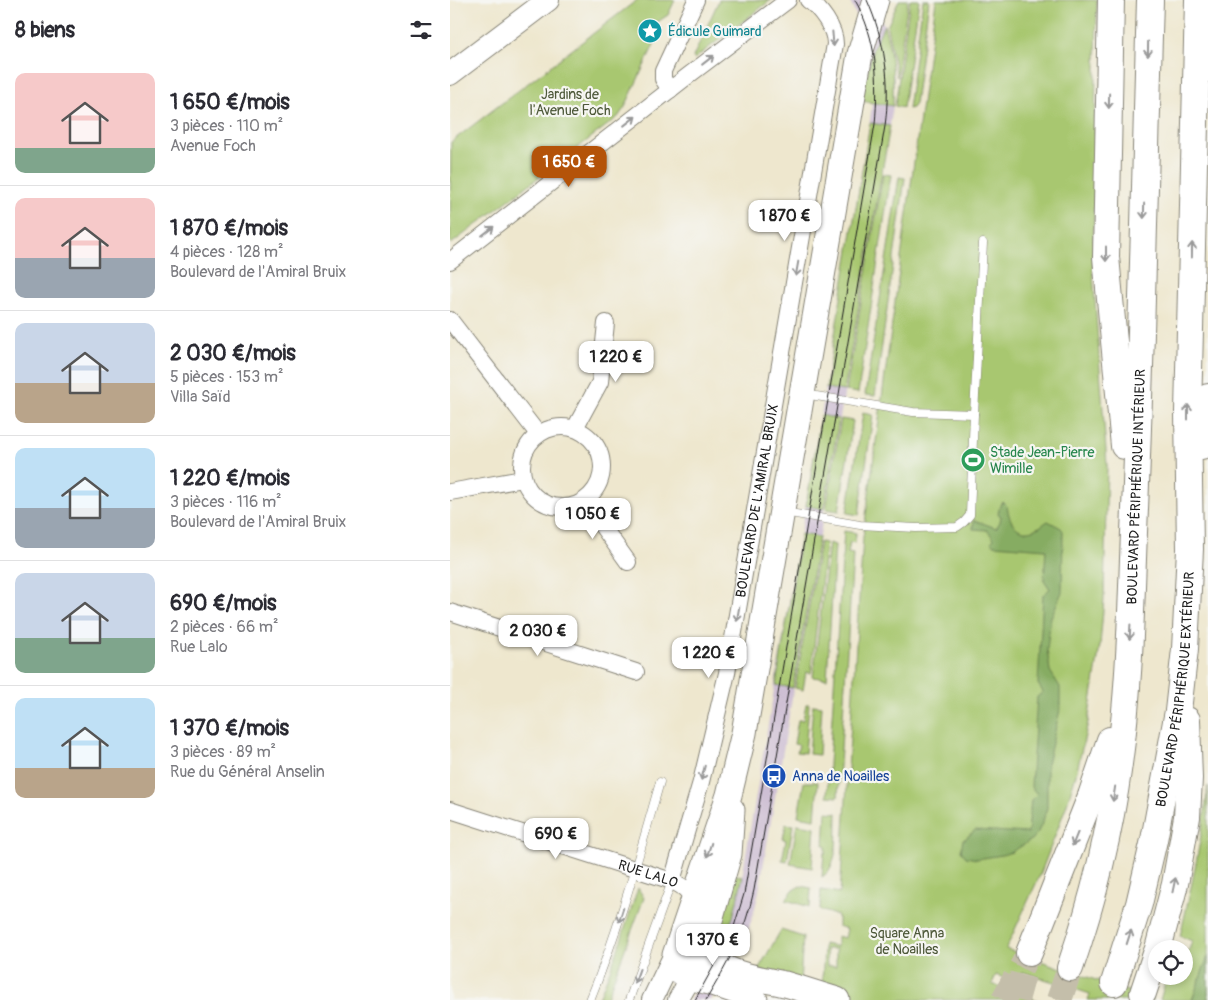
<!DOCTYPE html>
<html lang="fr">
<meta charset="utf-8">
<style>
:root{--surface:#fff;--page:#f7f7f7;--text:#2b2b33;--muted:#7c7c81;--line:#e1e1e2;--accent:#b45309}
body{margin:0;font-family:Pangolin,sans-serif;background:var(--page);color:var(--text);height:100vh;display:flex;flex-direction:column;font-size:19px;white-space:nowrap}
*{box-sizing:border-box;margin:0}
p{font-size:16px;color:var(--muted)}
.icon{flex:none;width:28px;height:28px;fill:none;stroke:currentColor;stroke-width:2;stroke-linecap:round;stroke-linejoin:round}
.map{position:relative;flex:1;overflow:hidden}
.details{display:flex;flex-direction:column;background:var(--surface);width:450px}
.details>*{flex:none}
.tools{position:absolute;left:698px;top:940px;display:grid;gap:10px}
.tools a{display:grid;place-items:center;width:45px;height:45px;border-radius:50%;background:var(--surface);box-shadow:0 2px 8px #0003;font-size:25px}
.price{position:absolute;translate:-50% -42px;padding:0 11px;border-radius:10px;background:#fff;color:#222;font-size:16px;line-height:32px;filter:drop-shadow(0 1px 2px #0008)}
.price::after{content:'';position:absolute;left:50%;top:30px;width:15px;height:11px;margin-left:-8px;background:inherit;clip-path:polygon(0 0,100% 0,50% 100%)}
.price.current{background:var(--accent);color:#fff}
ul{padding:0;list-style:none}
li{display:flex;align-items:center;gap:15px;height:125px;padding:0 15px}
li+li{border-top:1px solid var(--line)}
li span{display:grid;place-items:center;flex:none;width:140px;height:100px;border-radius:10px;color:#555}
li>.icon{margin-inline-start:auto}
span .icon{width:60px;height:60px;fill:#fffc;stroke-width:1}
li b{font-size:21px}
h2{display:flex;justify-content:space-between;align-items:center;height:60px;padding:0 15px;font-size:21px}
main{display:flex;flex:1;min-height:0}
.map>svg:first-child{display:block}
</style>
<main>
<section class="details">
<h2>8 biens<svg class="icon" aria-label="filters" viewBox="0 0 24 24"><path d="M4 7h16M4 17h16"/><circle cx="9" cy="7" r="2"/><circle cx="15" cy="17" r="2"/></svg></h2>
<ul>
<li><span style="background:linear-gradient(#f6c9c9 75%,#7fa58c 0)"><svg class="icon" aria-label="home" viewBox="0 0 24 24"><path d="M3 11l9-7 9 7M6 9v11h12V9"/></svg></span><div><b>1 650 €/mois</b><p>3 pièces · 110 m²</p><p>Avenue Foch</p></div></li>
<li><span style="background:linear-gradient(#f6c9c9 60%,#9aa5b1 0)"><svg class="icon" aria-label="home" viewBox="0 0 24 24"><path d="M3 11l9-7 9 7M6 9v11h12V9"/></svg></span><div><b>1 870 €/mois</b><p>4 pièces · 128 m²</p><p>Boulevard de l'Amiral Bruix</p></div></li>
<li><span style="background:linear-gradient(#c9d6e8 60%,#b9a48a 0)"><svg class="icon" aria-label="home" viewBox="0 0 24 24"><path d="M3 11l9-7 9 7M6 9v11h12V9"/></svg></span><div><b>2 030 €/mois</b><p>5 pièces · 153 m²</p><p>Villa Saïd</p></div></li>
<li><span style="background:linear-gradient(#bfe0f5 60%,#9aa5b1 0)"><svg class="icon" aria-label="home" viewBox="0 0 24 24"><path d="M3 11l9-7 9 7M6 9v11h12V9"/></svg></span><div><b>1 220 €/mois</b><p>3 pièces · 116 m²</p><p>Boulevard de l'Amiral Bruix</p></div></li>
<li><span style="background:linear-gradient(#c9d6e8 65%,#7fa58c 0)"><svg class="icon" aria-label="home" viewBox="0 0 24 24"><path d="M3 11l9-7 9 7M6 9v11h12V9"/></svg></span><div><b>690 €/mois</b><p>2 pièces · 66 m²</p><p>Rue Lalo</p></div></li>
<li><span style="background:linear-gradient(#bfe0f5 70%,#b9a48a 0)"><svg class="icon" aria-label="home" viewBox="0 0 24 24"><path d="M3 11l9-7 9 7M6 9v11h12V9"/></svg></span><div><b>1 370 €/mois</b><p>3 pièces · 89 m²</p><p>Rue du Général Anselin</p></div></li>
</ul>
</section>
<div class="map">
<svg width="758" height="1000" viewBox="0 0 758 1000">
<rect width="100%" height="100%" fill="#f6f6f2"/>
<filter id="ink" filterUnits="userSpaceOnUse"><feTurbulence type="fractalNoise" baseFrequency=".02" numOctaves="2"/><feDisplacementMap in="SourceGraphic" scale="10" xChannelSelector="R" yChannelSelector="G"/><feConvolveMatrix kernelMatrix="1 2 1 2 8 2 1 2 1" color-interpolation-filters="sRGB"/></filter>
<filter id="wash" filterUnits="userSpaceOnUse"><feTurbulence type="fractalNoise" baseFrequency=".0096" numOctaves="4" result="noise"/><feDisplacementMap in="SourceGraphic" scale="20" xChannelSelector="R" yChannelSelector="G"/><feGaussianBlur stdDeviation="1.12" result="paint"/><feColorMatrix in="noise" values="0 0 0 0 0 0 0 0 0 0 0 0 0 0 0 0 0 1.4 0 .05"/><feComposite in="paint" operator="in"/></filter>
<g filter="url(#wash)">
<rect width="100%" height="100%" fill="#eee7ce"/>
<path fill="#cdbed3" d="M399,0h23l12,25 6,24 4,30 -1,27 -3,20 -131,765 -6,25 -11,31 -31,53h-21l38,-71 12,-40 126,-737 7,-56 -12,-70z"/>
<g fill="#a8c76f" stroke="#627246" fill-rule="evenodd">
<path d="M187,0h38l-7,15 -15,10 4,13 -32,69 -7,10 -167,127 -1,-2 1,-100z"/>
<path d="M269,0h52l-77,59 -1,-2z"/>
<path d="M449,0h9l-11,77 -10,-50z"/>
<path d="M460,0h9l-16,108 -8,-2z"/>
<path d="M473,0h6l-14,104 -3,4 -4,1z"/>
<path d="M486,0h161l-4,273 14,192 -3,134 -4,46 -12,77 -11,49 -11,36 -26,68 -34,74 148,51h-66l2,-6 -67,-22 -4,12 -23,-9 -4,9 45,16h-182l-33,-10 2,-46 13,3v-11l8,2 2,-9 -9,-3v-10l-18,-6 1,-20 19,3 23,-356zM376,949h10v17h-9z"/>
<path d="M434,25c8,27 10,53 9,81l-32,-5 12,-53z"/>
<path d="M420,123l20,3 -46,265 -18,-3z"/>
<path d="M433,174l8,1 -33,218 -12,-2z"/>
<path d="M449,177l6,1 -30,218 -10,-1z"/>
<path d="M413,413l10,2 -14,100 -12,-2z"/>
<path d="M371,415l18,4 -15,90 -18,-3z"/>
<path d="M391,419l12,2 -14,90 -13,-2z"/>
<path d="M394,531l12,2 -1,10 -5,-1 -2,11 5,1 -15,243 -11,-1z"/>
<path d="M351,534l18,3 -26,151 -17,-3z"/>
<path d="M370,542l6,1 -15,130 -5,-1 -3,18 -8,-2z"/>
<path d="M379,543l6,2 -8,134 -14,-2z"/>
<path d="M356,704h3l-4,49 -8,-1 2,-7 -5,-1 4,-24h5z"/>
<path d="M363,705l9,1 -3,49 -10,-1z"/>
<path d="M354,782h14l-3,37 -17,-3z"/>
<path d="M758,786v214h-48l7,-24h17v-11l8,-24 -12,-5c12,-50 22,-99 28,-150z"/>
<path d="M376,812l11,1c-1,19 3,53 -15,64l2,-24h2v-7l-2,-1z"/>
<path d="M336,824l7,1 -6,36 -5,-1 4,-20 -3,-1z"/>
<path d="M347,824l18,3 -3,41 -22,-4z"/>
<path d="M280,874l13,2 -10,41 -15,34 -3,-5z"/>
<path d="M350,886l11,2 -1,19 -24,-7 7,-10z"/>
<path d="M188,888l6,10 -38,102h-8l19,-48z"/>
<path d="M331,930l22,7 -3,46 -42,-13z"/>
</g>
<g fill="#86ac62" stroke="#51643f">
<path d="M553,502l4,4c2,16 11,32 30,22 4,-1 7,-5 11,-7l13,7 2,3 -1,61 -11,25 -4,32 3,22 10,16v23l-13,54v44l-4,13 -5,11 -7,8 -19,12 -10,3 -25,4 -11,-2 -5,-6 2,-12h2l10,-9 53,3 3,-33 6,-6 -6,-7 6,-90 6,-5 -5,-8 5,-89 7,-6 -6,-9 2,-31 -52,-4 -3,-3 3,-3 -7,-9 -14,-1 1,-9 22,8 4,-6 1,-6 -3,-2 2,-9z"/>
<path d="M758,956v44h-16z"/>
</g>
</g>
<g filter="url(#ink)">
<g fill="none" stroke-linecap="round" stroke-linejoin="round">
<path stroke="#c4beaa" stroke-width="25" stroke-dasharray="25 12" stroke-linecap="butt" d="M553,1000l26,-47"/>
<g stroke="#c4beaa" stroke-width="26" stroke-dasharray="26 13" stroke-linecap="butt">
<path d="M566,1000l13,-47"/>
<path d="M609,1000l11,-32"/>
</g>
<defs>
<g id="service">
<path d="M354,394l109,18 61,2 9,-171"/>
<path d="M334,512l76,13 56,3 41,-1 7,-5 6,-7 4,-101"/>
<path d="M140,1000c29,-71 49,-145 70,-218"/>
<path d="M179,1000l43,-119"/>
</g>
<g id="minor">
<path d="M220,90l-7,-11v-8l33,-71"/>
<path d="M0,261l239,-186 99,-75"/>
<path d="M0,320l88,114"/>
<circle cx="112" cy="467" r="40"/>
<path d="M125,428l25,-46 6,-59"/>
<path d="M0,492l73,-13"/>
<path d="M134,501l44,61"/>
<path d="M0,612l186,60"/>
<path id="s1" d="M0,810l222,71c10,5 18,9 21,21"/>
<path id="s2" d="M222,881l29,-99 26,-109 108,-629c0,-16 -15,-36 -27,-44"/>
</g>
<g id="tertiary">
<path d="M202,1000l25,-52"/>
<path d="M228,1000l12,-21 14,-38"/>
</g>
<path id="secondary" d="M0,74l98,-74"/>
<g id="primary">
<path d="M282,810l-3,44 -25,87c4,33 56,37 81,43 18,5 35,11 52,16"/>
<path d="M305,1000l-11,-6 -35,-12 -24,-6 -8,-7 -2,-14 54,-160 15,-62 116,-679 16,-54"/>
</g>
<g id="trunk">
<path d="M661,0l-5,257 18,189"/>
<path d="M752,446l6,-49"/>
<path d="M708,949l17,-65 12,-67 2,-39 -2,-58"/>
<path d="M579,953l62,-157 19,-56"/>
<path id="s3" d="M620,968c23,-67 40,-135 49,-204 12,-85 12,-170 16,-255 7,-169 10,-339 15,-509"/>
<path id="s4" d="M664,983l25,-79 15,-64 24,-129 7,-62 5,-100 -2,-137 10,-412"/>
<path d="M693,993l13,-39"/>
</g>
</defs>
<use href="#service" stroke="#858275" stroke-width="9"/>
<use href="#minor" stroke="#858275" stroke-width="18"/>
<use href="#tertiary" stroke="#858275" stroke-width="22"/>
<use href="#secondary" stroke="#858275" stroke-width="24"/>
<use href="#primary" stroke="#858275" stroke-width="27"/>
<use href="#trunk" stroke="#858275" stroke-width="28"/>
<use href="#service" stroke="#fff" stroke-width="8"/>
<use href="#minor" stroke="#fff" stroke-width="16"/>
<use href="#tertiary" stroke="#fff" stroke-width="20"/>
<use href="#secondary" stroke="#fff" stroke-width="22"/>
<use href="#primary" stroke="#fff" stroke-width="25"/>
<use href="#trunk" stroke="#fff" stroke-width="26"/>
<g stroke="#1c1c1c" stroke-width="1">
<path d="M245,1000l37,-67 12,-39 131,-770c4,-44 2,-85 -20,-124"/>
<path d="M256,1000c22,-37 39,-67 48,-110l131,-764c6,-45 0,-85 -18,-126"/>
</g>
</g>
<defs><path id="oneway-shaft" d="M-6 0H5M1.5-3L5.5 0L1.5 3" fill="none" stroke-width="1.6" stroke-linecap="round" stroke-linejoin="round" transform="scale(1.25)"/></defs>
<g stroke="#999">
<use href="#oneway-shaft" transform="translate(383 39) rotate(85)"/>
<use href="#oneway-shaft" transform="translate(698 49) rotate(91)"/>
<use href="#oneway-shaft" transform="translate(258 60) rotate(-38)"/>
<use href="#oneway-shaft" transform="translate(659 101) rotate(91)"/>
<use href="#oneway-shaft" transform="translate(180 121) rotate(-38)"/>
<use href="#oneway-shaft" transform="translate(694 211) rotate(91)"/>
<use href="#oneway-shaft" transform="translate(38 231) rotate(-38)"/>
<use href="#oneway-shaft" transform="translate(742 250) rotate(-89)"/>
<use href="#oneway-shaft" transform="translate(656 254) rotate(90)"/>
<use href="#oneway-shaft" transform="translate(347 269) rotate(100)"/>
<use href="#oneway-shaft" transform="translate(738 412) rotate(-90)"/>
<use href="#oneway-shaft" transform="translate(288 614) rotate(100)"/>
<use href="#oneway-shaft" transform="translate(680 632) rotate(93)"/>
<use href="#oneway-shaft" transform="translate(253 773) rotate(104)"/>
<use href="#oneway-shaft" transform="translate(664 794) rotate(99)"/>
<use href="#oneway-shaft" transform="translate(625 839) rotate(112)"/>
<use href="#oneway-shaft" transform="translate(259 850) rotate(108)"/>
<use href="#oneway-shaft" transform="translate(724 885) rotate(-78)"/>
<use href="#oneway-shaft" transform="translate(171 915) rotate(108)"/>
<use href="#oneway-shaft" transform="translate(679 937) rotate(-72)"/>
<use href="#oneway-shaft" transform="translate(187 976) rotate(110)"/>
</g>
</g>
<defs>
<symbol id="sight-disc" viewBox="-11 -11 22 22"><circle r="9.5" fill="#0f9aa8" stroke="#f6f6f2"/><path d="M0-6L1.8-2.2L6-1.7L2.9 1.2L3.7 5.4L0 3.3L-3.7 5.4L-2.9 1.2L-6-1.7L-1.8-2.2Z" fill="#fff"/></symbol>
<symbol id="stadium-disc" viewBox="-11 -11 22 22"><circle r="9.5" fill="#2e9e5b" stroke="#f6f6f2"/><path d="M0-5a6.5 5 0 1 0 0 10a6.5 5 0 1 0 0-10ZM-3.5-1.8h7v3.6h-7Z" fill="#fff"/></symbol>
<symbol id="bus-disc" viewBox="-11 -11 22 22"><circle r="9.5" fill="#1a4fb4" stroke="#f6f6f2"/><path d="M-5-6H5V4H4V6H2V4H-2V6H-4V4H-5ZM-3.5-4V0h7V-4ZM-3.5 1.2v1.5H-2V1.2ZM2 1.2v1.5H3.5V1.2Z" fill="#fff"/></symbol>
</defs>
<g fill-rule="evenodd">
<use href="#sight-disc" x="186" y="17" width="28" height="28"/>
<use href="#stadium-disc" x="509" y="446" width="28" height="28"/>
<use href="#bus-disc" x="310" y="762" width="28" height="28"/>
</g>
<g text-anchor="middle" stroke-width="4.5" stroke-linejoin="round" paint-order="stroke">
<g font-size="14" fill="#0d838f" stroke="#f6f6f2" text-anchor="start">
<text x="218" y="36">Édicule Guimard</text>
</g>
<g font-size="14" fill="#4d5839" stroke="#f6f6f2">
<text x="120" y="99">Jardins de<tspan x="120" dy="16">l'Avenue Foch</tspan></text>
<text x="457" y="938">Square Anna<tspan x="457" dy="16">de Noailles</tspan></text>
</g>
<g font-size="14" fill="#27864d" stroke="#f6f6f2" text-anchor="start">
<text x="540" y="457">Stade Jean-Pierre<tspan x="540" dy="16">Wimille</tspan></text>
</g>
<g font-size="14" fill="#1c1c1c" stroke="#f6f6f2">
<text dy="5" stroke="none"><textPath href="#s3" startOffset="488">BOULEVARD PÉRIPHÉRIQUE INTÉRIEUR</textPath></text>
<text dy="5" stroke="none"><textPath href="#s2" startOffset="390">BOULEVARD DE L'AMIRAL BRUIX</textPath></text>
<text dy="5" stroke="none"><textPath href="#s4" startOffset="301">BOULEVARD PÉRIPHÉRIQUE EXTÉRIEUR</textPath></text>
<text dy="5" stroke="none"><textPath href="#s1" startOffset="208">RUE LALO</textPath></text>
</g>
<g font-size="14" fill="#164399" stroke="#f6f6f2" text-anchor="start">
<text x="342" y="781">Anna de Noailles</text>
</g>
</g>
</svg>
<div class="tools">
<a><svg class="icon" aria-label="locate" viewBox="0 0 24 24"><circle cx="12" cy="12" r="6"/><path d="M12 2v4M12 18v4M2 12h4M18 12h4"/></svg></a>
</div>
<b class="price current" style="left:119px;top:188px">1 650 €</b>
<b class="price" style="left:335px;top:242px">1 870 €</b>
<b class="price" style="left:166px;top:383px">1 220 €</b>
<b class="price" style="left:143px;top:540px">1 050 €</b>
<b class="price" style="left:88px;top:657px">2 030 €</b>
<b class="price" style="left:259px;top:679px">1 220 €</b>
<b class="price" style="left:106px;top:860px">690 €</b>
<b class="price" style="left:263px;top:966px">1 370 €</b>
</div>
</main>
